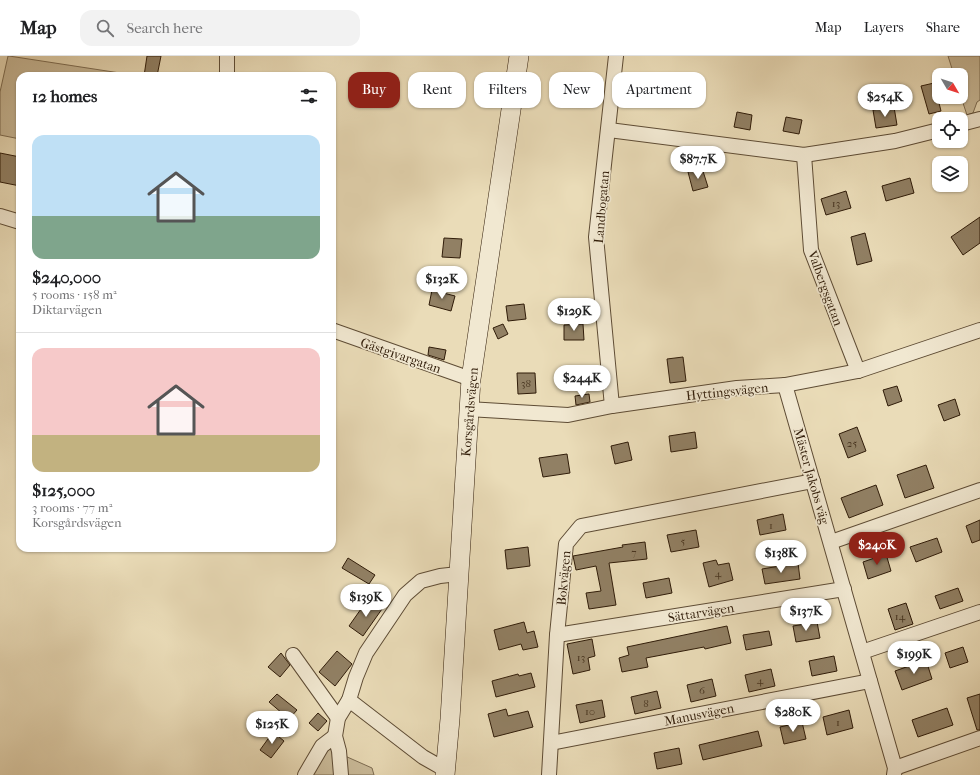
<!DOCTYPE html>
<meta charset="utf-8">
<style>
:root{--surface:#fff;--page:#f2f2f2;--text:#202124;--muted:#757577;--line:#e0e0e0;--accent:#8f2418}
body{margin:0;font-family:"IM FELL French Canon",serif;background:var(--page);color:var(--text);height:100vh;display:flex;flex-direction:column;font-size:15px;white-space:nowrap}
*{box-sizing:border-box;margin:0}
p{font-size:13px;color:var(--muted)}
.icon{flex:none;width:22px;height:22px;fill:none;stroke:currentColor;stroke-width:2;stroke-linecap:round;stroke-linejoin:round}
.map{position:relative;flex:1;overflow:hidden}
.side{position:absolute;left:16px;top:16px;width:320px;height:480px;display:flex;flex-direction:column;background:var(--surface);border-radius:12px;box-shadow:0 1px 3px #0004}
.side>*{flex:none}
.hud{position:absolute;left:348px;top:16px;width:380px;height:36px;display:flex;gap:8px}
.needle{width:26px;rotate:129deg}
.fabs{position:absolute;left:932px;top:12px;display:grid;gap:8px}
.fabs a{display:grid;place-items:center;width:36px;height:36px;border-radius:8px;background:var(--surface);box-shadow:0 1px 3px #0004;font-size:20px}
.price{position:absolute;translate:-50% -34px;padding:0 9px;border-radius:14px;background:#fff;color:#222;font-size:13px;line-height:26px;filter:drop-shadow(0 1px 2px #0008)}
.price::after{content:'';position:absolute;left:50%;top:24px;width:12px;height:9px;margin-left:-6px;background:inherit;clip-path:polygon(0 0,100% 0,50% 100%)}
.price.current{background:var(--accent);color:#fff}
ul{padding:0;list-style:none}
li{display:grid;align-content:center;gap:8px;height:212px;padding:0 16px}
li+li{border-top:1px solid var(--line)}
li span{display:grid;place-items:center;height:124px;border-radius:12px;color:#555}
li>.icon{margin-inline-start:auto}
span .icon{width:72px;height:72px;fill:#fffc;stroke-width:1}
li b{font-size:17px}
h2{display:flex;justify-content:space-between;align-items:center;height:48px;padding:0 16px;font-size:17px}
.tag{padding:0 14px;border-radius:12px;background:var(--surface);box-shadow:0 1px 3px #0004;font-size:14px;line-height:36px}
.tag.current{background:var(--accent);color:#fff}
header{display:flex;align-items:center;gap:24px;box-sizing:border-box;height:56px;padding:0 20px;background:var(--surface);border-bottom:1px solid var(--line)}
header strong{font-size:19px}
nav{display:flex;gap:22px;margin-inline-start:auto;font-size:14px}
.search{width:280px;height:36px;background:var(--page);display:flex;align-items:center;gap:10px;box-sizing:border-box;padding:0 14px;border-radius:12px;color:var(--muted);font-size:15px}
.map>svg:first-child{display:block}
</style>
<header>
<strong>Map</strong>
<div class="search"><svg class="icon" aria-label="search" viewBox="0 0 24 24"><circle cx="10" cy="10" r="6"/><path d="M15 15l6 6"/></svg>Search here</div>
<nav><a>Map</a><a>Layers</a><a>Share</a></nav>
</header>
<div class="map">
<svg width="980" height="719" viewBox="0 0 980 719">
<rect width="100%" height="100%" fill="#eadcb8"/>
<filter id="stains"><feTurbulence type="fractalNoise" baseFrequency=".005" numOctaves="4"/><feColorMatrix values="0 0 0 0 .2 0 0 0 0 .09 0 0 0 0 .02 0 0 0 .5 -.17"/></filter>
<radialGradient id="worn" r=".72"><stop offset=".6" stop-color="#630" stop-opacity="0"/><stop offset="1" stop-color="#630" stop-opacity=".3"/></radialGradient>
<g fill="#cabb9a" stroke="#7d6c52">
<path d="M8,0h1l111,17 -1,3h-99v63l-20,-4v-43z"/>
<path d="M948,0h32v44l-3,2 -4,11 -6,2 -6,-18v-22h-7z"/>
<path d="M327,692l45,20 2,7h-63z"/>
</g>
<g fill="#918064" stroke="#301c09">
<path d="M147,0h14l-4,20h-13z"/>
<path d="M934,27l7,28 -12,3 -8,-28z"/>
<path d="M894,51l3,18 -21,3 -3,-18z"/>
<path d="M737,56l15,3 -2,15 -16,-3z"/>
<path d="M786,61l16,3 -3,14 -16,-3z"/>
<path d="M0,97l20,4v29l-20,-4z"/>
<path d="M702,112l6,19 -15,4 -5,-19z"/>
<path d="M910,122l4,15 -28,8 -4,-15z"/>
<path d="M846,135l5,17 -25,7 -5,-16z"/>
<path d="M980,161v26l-17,12 -12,-18z"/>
<path d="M865,177l7,28 -15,4 -6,-28z"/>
<path d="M444,182l18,1 -2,19 -18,-1z"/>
<path d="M432,234l23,6 -4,15 -22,-6z"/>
<path d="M524,248l2,15 -18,2 -2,-15z"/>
<path d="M503,268l5,10 -10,5 -5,-11z"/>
<path d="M583,268l1,16h-20v-15z"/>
<path d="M429,291l17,3 -2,10 -16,-5z"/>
<path d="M683,301l3,24 -16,2 -3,-24z"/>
<path d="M517,317h18l1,20 -18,1z"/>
<path d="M897,330l5,15 -14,5 -5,-16z"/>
<path d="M589,338l1,8 -14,3 -1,-9z"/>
<path d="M955,343l5,16 -16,6 -6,-16z"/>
<path d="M857,371l9,24 -18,7 -9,-24z"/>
<path d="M695,376l2,16 -26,4 -2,-16z"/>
<path d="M628,386l4,18 -17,4 -4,-18z"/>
<path d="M567,398l3,19 -27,4 -4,-19z"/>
<path d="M926,409l8,23 -29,10 -8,-23z"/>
<path d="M876,429l7,20 -34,13 -8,-20z"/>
<path d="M783,458l3,16 -26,5 -3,-15z"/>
<path d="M980,464v20l-8,3 -6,-17z"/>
<path d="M696,474l3,17 -28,5 -4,-17z"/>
<path d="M937,482l5,14 -26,10 -6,-15z"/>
<path d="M645,486l2,17 -38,4 7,42 -27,4 -3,-16 15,-2 -5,-25 -20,4 -3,-14 50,-9 -1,-2z"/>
<path d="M528,491l2,19 -23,3 -2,-19z"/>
<path d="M886,498l5,17 -23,8 -5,-17z"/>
<path d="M348,502l27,17 -6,9 -27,-16z"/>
<path d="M716,504l2,5 11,-2 4,17 -24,7 -6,-24z"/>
<path d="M798,507l2,16 -35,5 -3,-15z"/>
<path d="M669,522l3,15 -26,5 -3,-15z"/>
<path d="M958,532l5,13 -23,8 -5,-13z"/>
<path d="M368,543l14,10 -19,27 -14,-10z"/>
<path d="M906,547l7,21 -18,6 -7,-21z"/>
<path d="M524,566l3,11 7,-2 4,16 -15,3 -2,-6 -22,6 -5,-20z"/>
<path d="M817,566l3,16 -24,4 -3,-16z"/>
<path d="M727,570l4,17 -26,6 -1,-2 -58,11 2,9 -26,5 -3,-14 10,-3 -2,-8z"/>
<path d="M769,575l3,14 -26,5 -3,-15z"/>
<path d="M592,583l3,17 -7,2 2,12 -17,4 -6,-30z"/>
<path d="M963,591l5,15 -18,6 -5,-15z"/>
<path d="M337,595l15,13 -17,22 -16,-14z"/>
<path d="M281,597l9,12 -10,12 -12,-10z"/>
<path d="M834,600l3,15 -25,5 -3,-15z"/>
<path d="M926,604l6,19 -30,11 -7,-19z"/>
<path d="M771,613l4,17 -26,6 -4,-17z"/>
<path d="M531,617l4,14 -39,10 -4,-16 26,-7 1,2z"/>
<path d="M712,623l4,17 -25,6 -4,-17z"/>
<path d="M657,635l4,17 -26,6 -4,-17z"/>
<path d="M277,638l20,16 -8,9 -20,-17z"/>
<path d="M980,638v36h-3l-10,-32z"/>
<path d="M602,644l3,17 -25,6 -4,-18z"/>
<path d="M947,652l6,17 -35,12 -6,-17z"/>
<path d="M506,653l2,7 20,-5 5,16 -39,10 -6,-23z"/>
<path d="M849,654l4,18 -26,7 -4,-18z"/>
<path d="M318,657l9,8 -9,10 -9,-8z"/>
<path d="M802,666l4,17 -22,5 -4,-17z"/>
<path d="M758,675l4,15 -59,14 -4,-15z"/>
<path d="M273,676l11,9 -13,17 -11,-8z"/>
<path d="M679,692l3,16 -25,5 -3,-16z"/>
</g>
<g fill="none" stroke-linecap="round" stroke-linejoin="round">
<defs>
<g id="street">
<path d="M227,0v20"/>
<path d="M961,68l19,-5"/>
<path d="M609,74l195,25 91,-14 44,-11"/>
<path d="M804,99l7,95 47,121"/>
<path d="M0,160l20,6"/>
<path d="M332,274l139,49"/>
<path d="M785,329l110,383 -1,7"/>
<path d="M612,350l-16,-169 20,-181"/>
<path d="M468,353l100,6 44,-9 125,-18 48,-3 73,-14 122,-41"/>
<path d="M831,486l149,-52"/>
<path d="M557,579l287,-46"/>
<path d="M862,596l118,-40"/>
<path d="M293,599l45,63"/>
<path d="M349,644l74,57 23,13"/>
<path d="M551,687l319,-62"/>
<path d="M895,712l85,-30"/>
<path d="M305,719l17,-29 13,-10"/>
<path d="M341,719l-2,-24 -4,-15 3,-18 11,-18 7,-23 10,-24 39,-58 16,-14 19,-5 18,-2"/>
<path d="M549,719l8,-140 9,-91 15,-18 232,-45"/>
</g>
<path id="secondary" d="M445,719l5,-56 21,-340 48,-323"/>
</defs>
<use href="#street" stroke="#5e4c35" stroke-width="16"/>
<use href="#secondary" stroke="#301c09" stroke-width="20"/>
<use href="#street" stroke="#f1e8d1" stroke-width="14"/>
<use href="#secondary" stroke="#f1e8d1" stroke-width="19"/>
</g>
<g text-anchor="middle" stroke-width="3.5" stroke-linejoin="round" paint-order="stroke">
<g font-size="11" fill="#483520">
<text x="836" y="151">13</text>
<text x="526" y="331">38</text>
<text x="852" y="391">25</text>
<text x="771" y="473">1</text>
<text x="683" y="489">5</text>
<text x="634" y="500">7</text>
<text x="718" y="521">4</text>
<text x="900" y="564">14</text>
<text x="581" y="605">13</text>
<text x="760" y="628">4</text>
<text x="702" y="638">6</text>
<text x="646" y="651">8</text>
<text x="590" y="659">10</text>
<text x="838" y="670">1</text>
</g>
<g font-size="13" fill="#301c09" stroke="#f1e8d1">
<text transform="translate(601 151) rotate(-85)" y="5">Landbogatan</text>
<text transform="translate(826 232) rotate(70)" y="5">Valbergsgatan</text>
<text transform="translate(401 299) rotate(19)" y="5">Gästgivargatan</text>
<text transform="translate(727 335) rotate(-6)" y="5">Hyttingsvägen</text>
<text transform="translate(469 356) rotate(-85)" y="5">Korsgårdsvägen</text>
<text transform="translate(812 420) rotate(74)" y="5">Mäster Jakobs väg</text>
<text transform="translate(563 522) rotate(-85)" y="5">Bokvägen</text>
<text transform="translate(701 556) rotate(-9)" y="5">Sättarvägen</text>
<text transform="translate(699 658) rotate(-11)" y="5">Manusvägen</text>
</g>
</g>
<rect width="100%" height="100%" filter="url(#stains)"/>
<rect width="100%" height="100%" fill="url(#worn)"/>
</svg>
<div class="fabs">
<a><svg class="needle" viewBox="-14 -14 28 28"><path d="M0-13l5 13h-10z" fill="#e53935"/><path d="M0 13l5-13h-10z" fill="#757577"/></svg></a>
<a><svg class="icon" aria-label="locate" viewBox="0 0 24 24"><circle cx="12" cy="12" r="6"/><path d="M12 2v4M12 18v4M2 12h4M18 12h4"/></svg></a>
<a><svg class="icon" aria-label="layers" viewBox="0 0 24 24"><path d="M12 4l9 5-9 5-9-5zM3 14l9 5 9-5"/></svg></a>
</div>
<b class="price" style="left:885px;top:62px">$254K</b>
<b class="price" style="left:698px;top:124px">$87.7K</b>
<b class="price" style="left:442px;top:244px">$132K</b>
<b class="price" style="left:574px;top:276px">$129K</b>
<b class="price" style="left:582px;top:343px">$244K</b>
<b class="price current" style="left:877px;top:510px">$240K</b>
<b class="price" style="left:781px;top:518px">$138K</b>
<b class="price" style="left:366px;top:562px">$139K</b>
<b class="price" style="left:806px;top:576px">$137K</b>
<b class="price" style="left:914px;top:619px">$199K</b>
<b class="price" style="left:793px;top:677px">$280K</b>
<b class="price" style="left:272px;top:689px">$125K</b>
<div class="hud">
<a class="tag current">Buy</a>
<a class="tag">Rent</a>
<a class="tag">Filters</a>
<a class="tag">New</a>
<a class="tag">Apartment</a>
</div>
<section class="side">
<h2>12 homes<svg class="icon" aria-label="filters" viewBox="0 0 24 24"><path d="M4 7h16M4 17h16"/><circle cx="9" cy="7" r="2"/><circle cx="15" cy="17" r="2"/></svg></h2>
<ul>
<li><span style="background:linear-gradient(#bfe0f5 65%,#7fa58c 0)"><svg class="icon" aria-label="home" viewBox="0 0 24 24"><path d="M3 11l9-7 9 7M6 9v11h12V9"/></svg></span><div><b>$240,000</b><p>5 rooms · 158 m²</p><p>Diktarvägen</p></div></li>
<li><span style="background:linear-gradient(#f6c9c9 70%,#c2b280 0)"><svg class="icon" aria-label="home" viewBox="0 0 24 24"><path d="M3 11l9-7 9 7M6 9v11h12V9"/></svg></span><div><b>$125,000</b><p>3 rooms · 77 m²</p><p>Korsgårdsvägen</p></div></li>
</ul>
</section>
</div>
